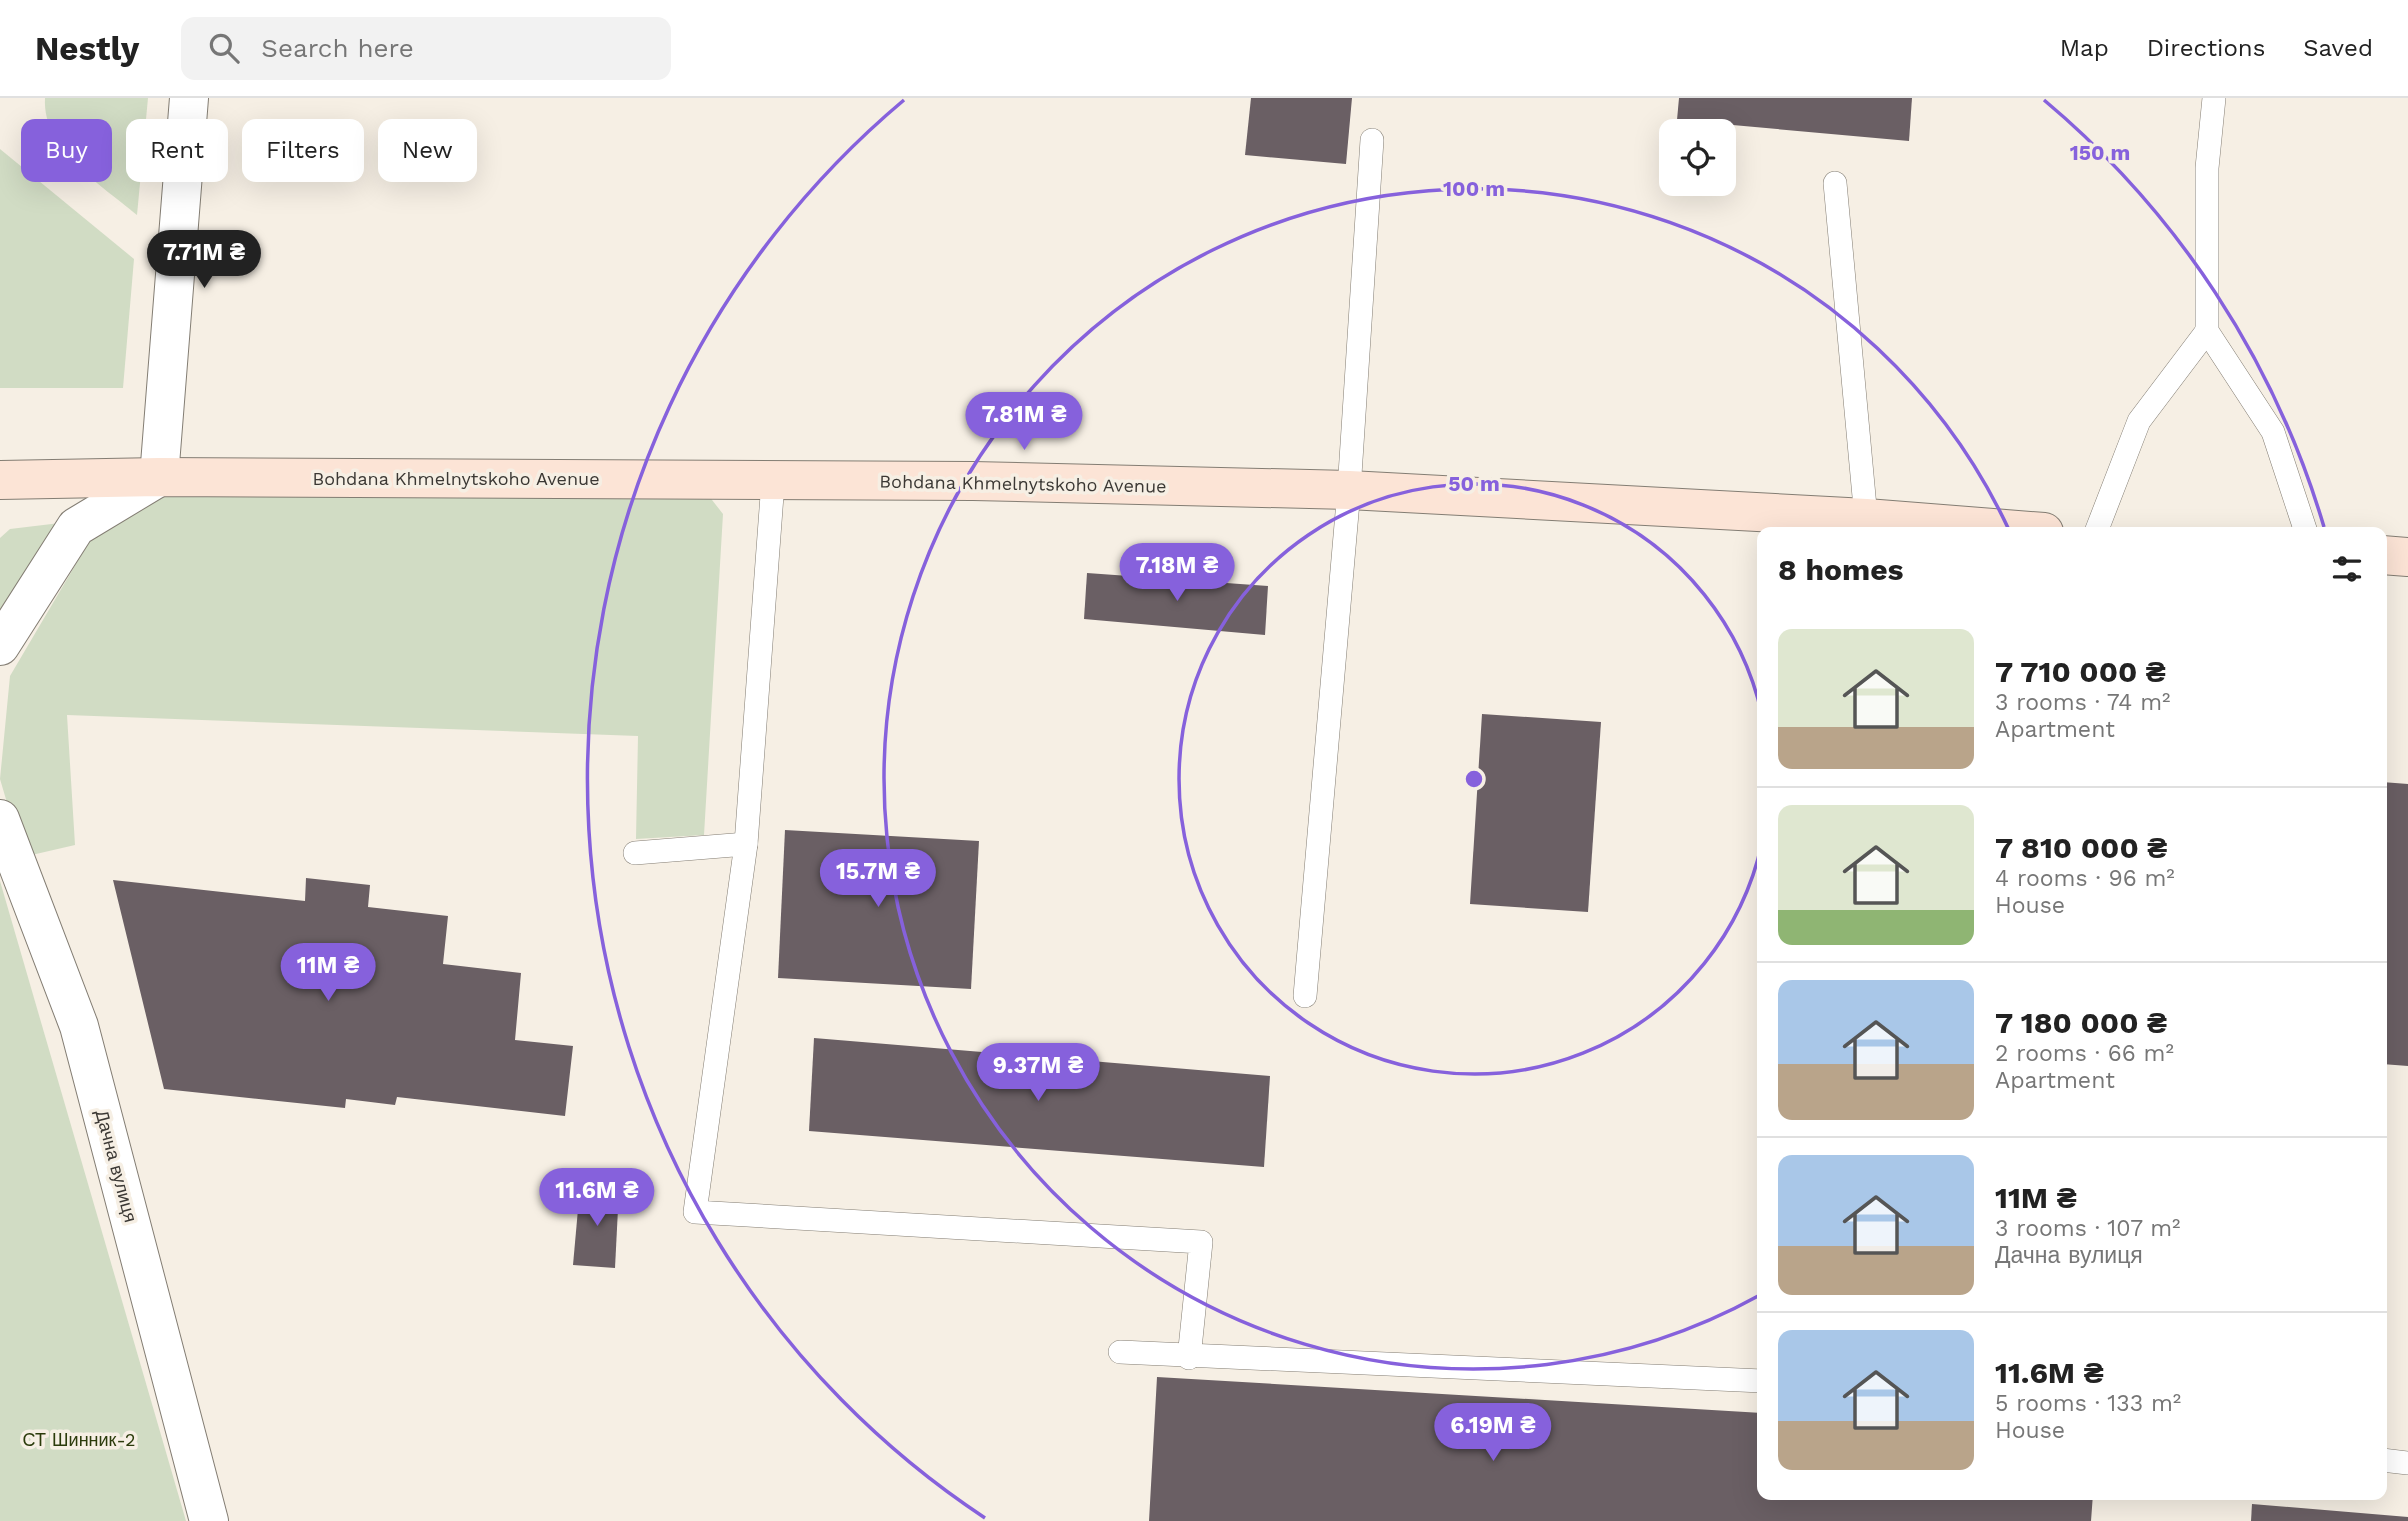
<!DOCTYPE html>
<meta charset="utf-8">
<style>
:root{--surface:#fff;--page:#f2f2f2;--text:#222;--muted:#767676;--line:#e0e0e0;--accent:#8661dc}
body{margin:0;font-family:"Work Sans",sans-serif;background:var(--page);color:var(--text);height:100vh;display:flex;flex-direction:column;font-size:26px;white-space:nowrap}
*{box-sizing:border-box;margin:0}
p{font-size:23px;color:var(--muted)}
.icon{flex:none;width:38px;height:38px;fill:none;stroke:currentColor;stroke-width:2;stroke-linecap:round;stroke-linejoin:round}
.map{position:relative;flex:1;overflow:hidden}
.details{position:absolute;left:1757px;top:429px;width:630px;height:973px;display:flex;flex-direction:column;background:var(--surface);border-radius:14px;box-shadow:0 7px 28px #0002}
.details>*{flex:none}
.guide{position:absolute;left:21px;top:21px;width:665px;height:63px;display:flex;gap:14px}
.fabs{position:absolute;left:1659px;top:21px;display:grid;gap:14px}
.fabs a{display:grid;place-items:center;width:77px;height:77px;border-radius:14px;background:var(--surface);box-shadow:0 7px 28px #0002;font-size:35px}
.price{position:absolute;translate:-50% -60px;padding:0 16px;border-radius:24px;background:var(--accent);color:#fff;font-size:23px;line-height:46px;filter:drop-shadow(0 2px 4px #0008)}
.price::after{content:'';position:absolute;left:50%;top:42px;width:21px;height:16px;margin-left:-10px;background:inherit;clip-path:polygon(0 0,100% 0,50% 100%)}
.price.on{background:#222;color:#fff}
ul{padding:0;list-style:none}
li{display:flex;align-items:center;gap:21px;height:175px;padding:0 21px}
li+li{border-top:2px solid var(--line)}
li span{display:grid;place-items:center;flex:none;width:196px;height:140px;border-radius:14px;color:#555}
li>.icon{margin-inline-start:auto}
span .icon{width:84px;height:84px;fill:#fffc;stroke-width:1}
li b{font-size:30px}
h2{display:flex;justify-content:space-between;align-items:center;height:84px;padding:0 21px;font-size:30px}
.chip{padding:0 24px;border-radius:14px;background:var(--surface);box-shadow:0 7px 28px #0002;font-size:24px;line-height:63px}
.chip.on{background:var(--accent);color:#fff}
header{display:flex;align-items:center;gap:42px;box-sizing:border-box;height:98px;padding:0 35px;background:var(--surface);border-bottom:2px solid var(--line)}
header strong{font-size:33px}
nav{display:flex;gap:38px;margin-inline-start:auto;font-size:24px}
.search{width:490px;height:63px;background:var(--page);display:flex;align-items:center;gap:18px;box-sizing:border-box;padding:0 24px;border-radius:14px;color:var(--muted);font-size:26px}
.map>svg:first-child{display:block}
</style>
<header>
<strong>Nestly</strong>
<div class="search"><svg class="icon" aria-label="search" viewBox="0 0 24 24"><circle cx="10" cy="10" r="6"/><path d="M15 15l6 6"/></svg>Search here</div>
<nav><a>Map</a><a>Directions</a><a>Saved</a></nav>
</header>
<div class="map">
<svg width="2408" height="1423" viewBox="0 0 2408 1423">
<rect width="100%" height="100%" fill="#f6efe4"/>
<g fill="#d1dcc4">
<path d="M45,0h103l-11,117c-35,-30 -95,-65 -92,-117z"/>
<path d="M0,51l134,110 -11,129h-123z"/>
<path d="M705,393l18,23 -19,321 -68,4 2,-103 -571,-21 8,130 -52,12 -23,-78 10,-103 83,-141 73,-41z"/>
<path d="M60,425l-60,91v-76l10,-9z"/>
<path d="M0,783l186,640h-186z"/>
</g>
<g fill="#6a5f64">
<path d="M1251,0h101l-6,66 -101,-9z"/>
<path d="M1679,0h233l-3,43 -232,-21z"/>
<path d="M1087,475l181,13 -3,49 -181,-16z"/>
<path d="M1482,616l119,8 -13,190 -118,-8z"/>
<path d="M2382,684l26,2v282l-26,-2z"/>
<path d="M785,732l194,11 -8,148 -193,-11z"/>
<path d="M306,780l64,7 -2,22 80,9 -5,48 78,9 -6,67 58,6 -8,70 -168,-19 -2,8 -49,-6 -1,9 -181,-19 -51,-209 192,21z"/>
<path d="M814,940l456,38 -6,91 -455,-36z"/>
<path d="M580,1089l39,2 -4,79 -42,-3z"/>
<path d="M1157,1279l605,36v81h331l-2,27h-942z"/>
<path d="M2252,1406l156,13v4h-157z"/>
</g>
<g fill="none" stroke-linecap="round" stroke-linejoin="round">
<defs>
<g id="service">
<path d="M2214,0l-7,70v163l66,101 33,100"/>
<path d="M1835,85l31,335"/>
<path d="M773,384l-27,362 -51,368 506,30 -12,116"/>
<path d="M2096,434l43,-111 68,-90"/>
<path d="M635,755l111,-9"/>
<path d="M1305,898l44,-506 23,-350"/>
<path d="M1120,1254l642,29"/>
<path d="M2382,1362l26,3"/>
</g>
<g id="minor">
<path d="M0,548l76,-119 83,-50 30,-379"/>
<path d="M0,721l79,207 130,495"/>
</g>
<g id="secondary">
<path d="M0,382l159,-3 814,4 376,9 517,28 178,14"/>
<path d="M2382,457l26,2"/>
</g>
</defs>
<use href="#service" stroke="#837d73" stroke-width="24"/>
<use href="#minor" stroke="#837d73" stroke-width="40"/>
<use href="#secondary" stroke="#837d73" stroke-width="40"/>
<use href="#service" stroke="#fff" stroke-width="23"/>
<use href="#minor" stroke="#fff" stroke-width="38"/>
<use href="#secondary" stroke="#fce4d6" stroke-width="38"/>
</g>
<g fill="none" stroke="#8661dc" stroke-width="3.5">
<path d="M1762 745A295 295 0 1 1 1762 617"/>
<path d="M1760 1197A590 590 0 1 1 2009 432"/>
<path d="M985 1420A886 886 0 0 1 904 2M2044 2A886 886 0 0 1 2324 429"/>
</g>
<g text-anchor="middle" stroke-width="7" stroke-linejoin="round" paint-order="stroke">
<g font-size="18" fill="#3b3834" stroke="#f6efe4">
<text x="456" y="387">Bohdana Khmelnytskoho Avenue</text>
<text transform="translate(1023 386) rotate(1)" y="6">Bohdana Khmelnytskoho Avenue</text>
<text transform="translate(116 1068) rotate(75)" y="6">Дачна вулиця</text>
</g>
<g font-size="18" fill="#2b3b0b" stroke="#f6efe4">
<text x="79" y="1348">СТ Шинник-2</text>
</g>
</g>
<circle cx="1474" cy="681" r="10" fill="#8661dc" stroke="#f6efe4" stroke-width="3.5"/>
<g font-size="21" text-anchor="middle" font-weight="bold" fill="#8661dc" stroke="#f6efe4" stroke-width="7" stroke-linejoin="round" paint-order="stroke">
<text x="2100" y="62">150 m</text>
<text x="1474" y="98">100 m</text>
<text x="1474" y="393">50 m</text>
</g>
</svg>
<div class="fabs">
<a><svg class="icon" aria-label="locate" viewBox="0 0 24 24"><circle cx="12" cy="12" r="6"/><path d="M12 2v4M12 18v4M2 12h4M18 12h4"/></svg></a>
</div>
<b class="price on" style="left:204px;top:192px">7.71M ₴</b>
<b class="price" style="left:1024px;top:354px">7.81M ₴</b>
<b class="price" style="left:1177px;top:505px">7.18M ₴</b>
<b class="price" style="left:878px;top:811px">15.7M ₴</b>
<b class="price" style="left:328px;top:905px">11M ₴</b>
<b class="price" style="left:1038px;top:1005px">9.37M ₴</b>
<b class="price" style="left:597px;top:1130px">11.6M ₴</b>
<b class="price" style="left:1493px;top:1365px">6.19M ₴</b>
<div class="guide">
<a class="chip on">Buy</a>
<a class="chip">Rent</a>
<a class="chip">Filters</a>
<a class="chip">New</a>
</div>
<section class="details">
<h2>8 homes<svg class="icon" aria-label="filters" viewBox="0 0 24 24"><path d="M4 7h16M4 17h16"/><circle cx="9" cy="7" r="2"/><circle cx="15" cy="17" r="2"/></svg></h2>
<ul>
<li><span style="background:linear-gradient(#dfe7d0 70%,#b9a48a 0)"><svg class="icon" aria-label="home" viewBox="0 0 24 24"><path d="M3 11l9-7 9 7M6 9v11h12V9"/></svg></span><div><b>7 710 000 ₴</b><p>3 rooms · 74 m²</p><p>Apartment</p></div></li>
<li><span style="background:linear-gradient(#dfe7d0 75%,#8fb573 0)"><svg class="icon" aria-label="home" viewBox="0 0 24 24"><path d="M3 11l9-7 9 7M6 9v11h12V9"/></svg></span><div><b>7 810 000 ₴</b><p>4 rooms · 96 m²</p><p>House</p></div></li>
<li><span style="background:linear-gradient(#a9c7e8 60%,#b9a48a 0)"><svg class="icon" aria-label="home" viewBox="0 0 24 24"><path d="M3 11l9-7 9 7M6 9v11h12V9"/></svg></span><div><b>7 180 000 ₴</b><p>2 rooms · 66 m²</p><p>Apartment</p></div></li>
<li><span style="background:linear-gradient(#a9c7e8 65%,#b9a48a 0)"><svg class="icon" aria-label="home" viewBox="0 0 24 24"><path d="M3 11l9-7 9 7M6 9v11h12V9"/></svg></span><div><b>11M ₴</b><p>3 rooms · 107 m²</p><p>Дачна вулиця</p></div></li>
<li><span style="background:linear-gradient(#a9c7e8 65%,#b9a48a 0)"><svg class="icon" aria-label="home" viewBox="0 0 24 24"><path d="M3 11l9-7 9 7M6 9v11h12V9"/></svg></span><div><b>11.6M ₴</b><p>5 rooms · 133 m²</p><p>House</p></div></li>
</ul>
</section>
</div>
